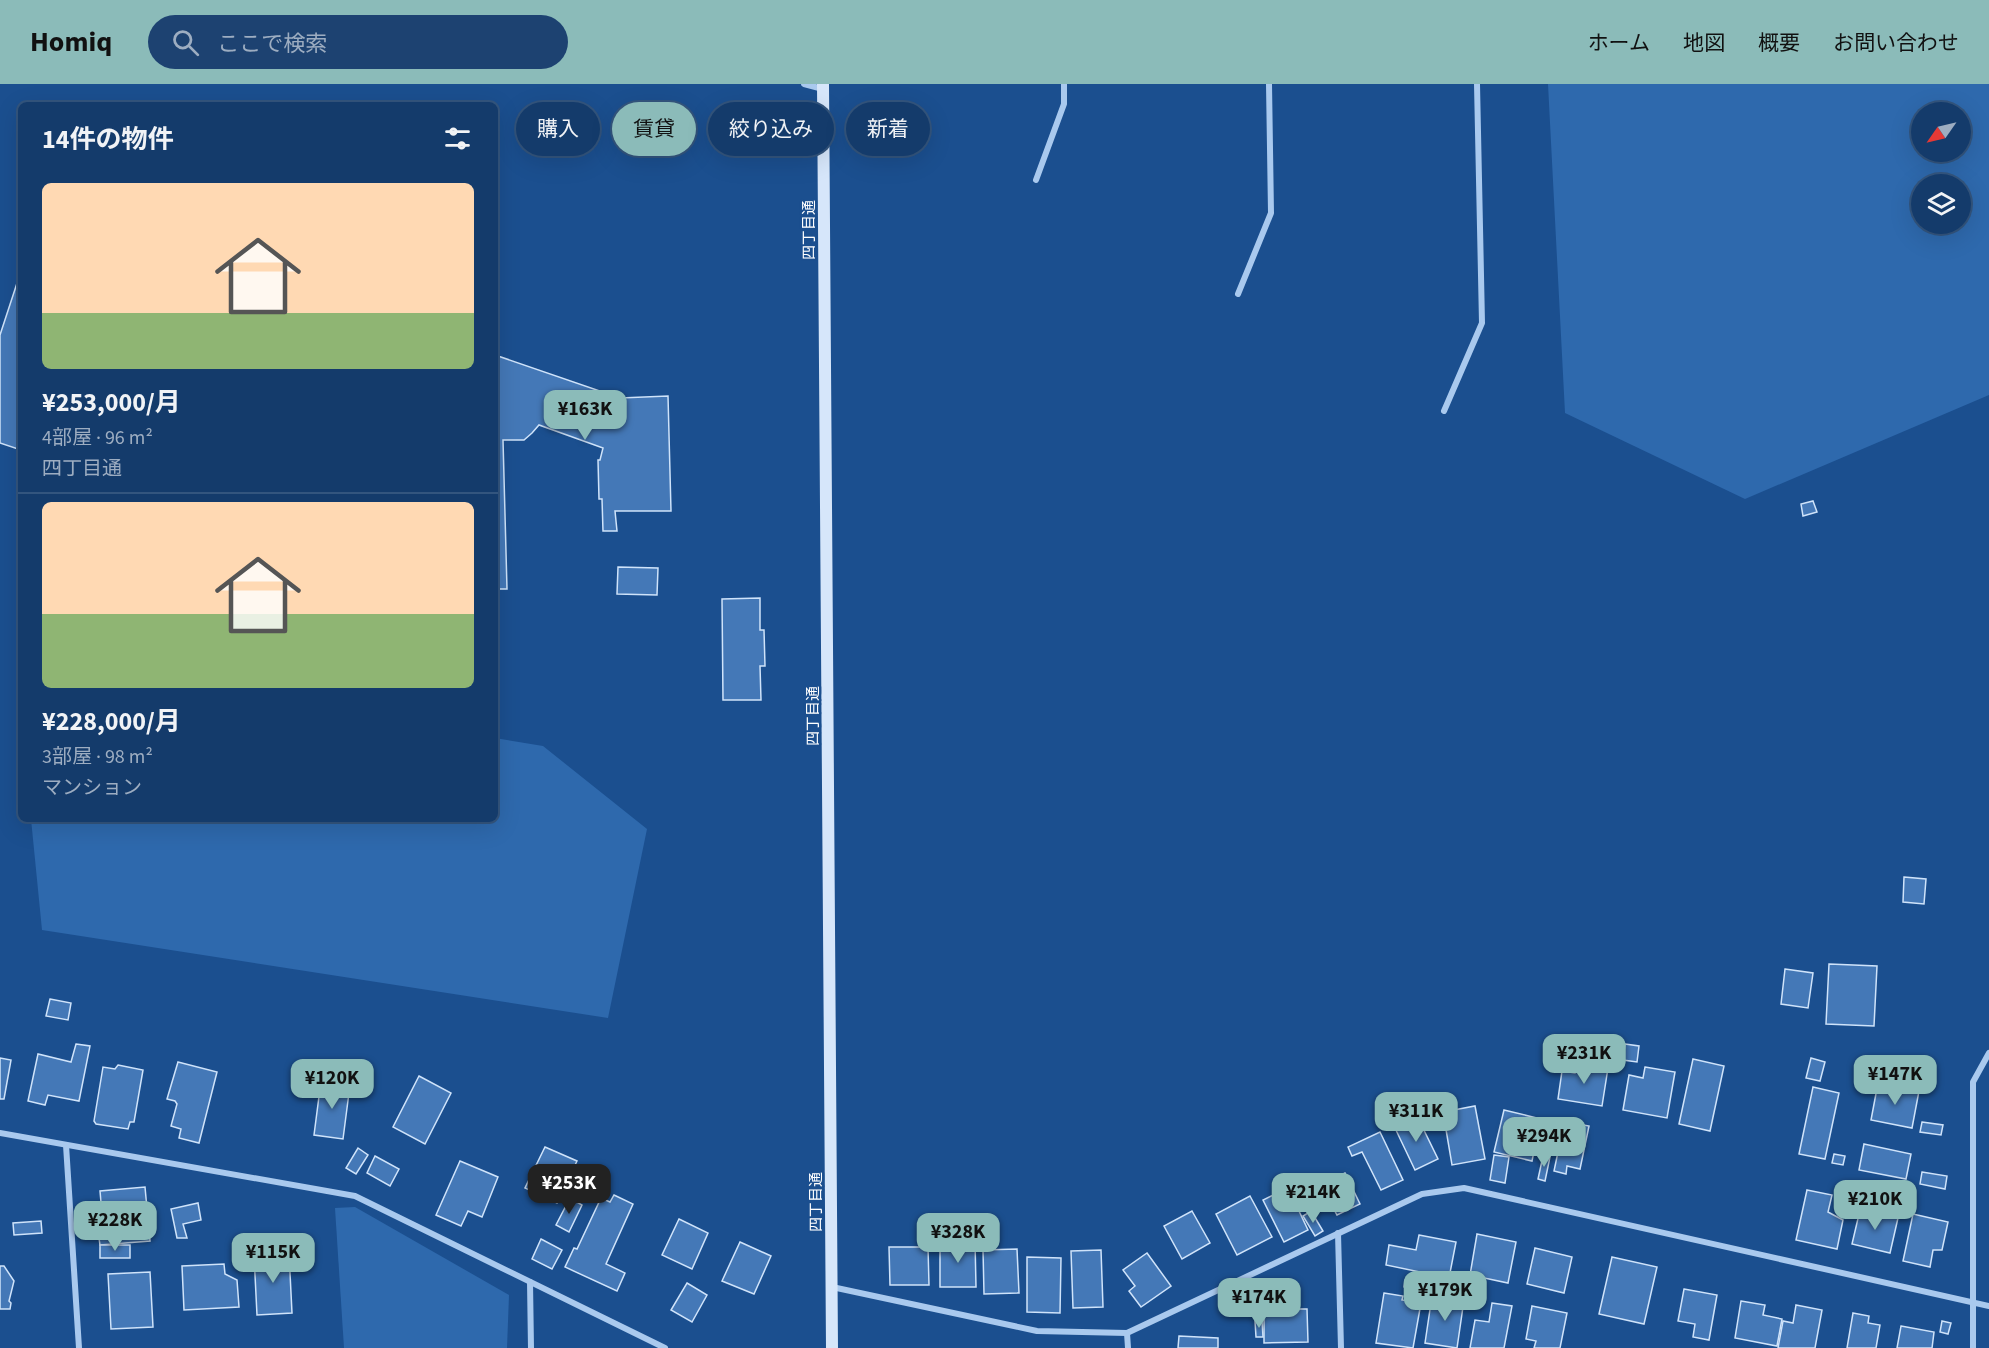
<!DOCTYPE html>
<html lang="ja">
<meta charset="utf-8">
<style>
:root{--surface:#143b6b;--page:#1d4271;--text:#f1f3f6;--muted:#9dadc1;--line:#33557e;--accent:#8bbbb9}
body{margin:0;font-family:"Source Sans 3","Noto Sans JP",sans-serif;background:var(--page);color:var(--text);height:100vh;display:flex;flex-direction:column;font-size:22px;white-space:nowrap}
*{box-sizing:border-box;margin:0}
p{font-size:20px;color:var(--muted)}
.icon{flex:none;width:33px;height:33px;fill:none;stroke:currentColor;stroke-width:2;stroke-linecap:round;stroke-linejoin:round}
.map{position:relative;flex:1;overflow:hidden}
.side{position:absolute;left:18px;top:18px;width:480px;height:720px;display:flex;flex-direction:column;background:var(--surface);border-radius:9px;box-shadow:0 6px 24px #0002,0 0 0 2px var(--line)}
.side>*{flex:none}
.hud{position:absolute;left:516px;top:18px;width:570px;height:54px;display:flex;gap:12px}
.needle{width:39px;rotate:236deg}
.fabs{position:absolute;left:1911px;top:18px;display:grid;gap:12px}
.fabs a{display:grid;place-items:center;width:60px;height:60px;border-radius:50%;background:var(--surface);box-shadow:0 6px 24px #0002,0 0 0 2px var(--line);font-size:30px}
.price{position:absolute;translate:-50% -51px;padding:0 14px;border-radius:12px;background:var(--accent);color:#111;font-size:20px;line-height:39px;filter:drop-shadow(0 2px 3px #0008)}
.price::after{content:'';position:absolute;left:50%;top:36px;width:18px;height:14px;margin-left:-9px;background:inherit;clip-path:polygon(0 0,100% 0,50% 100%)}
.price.current{background:#222;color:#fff}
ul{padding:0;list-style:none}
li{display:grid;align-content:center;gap:12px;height:318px;padding:0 24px}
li+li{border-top:2px solid var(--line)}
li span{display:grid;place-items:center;height:186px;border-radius:9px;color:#555}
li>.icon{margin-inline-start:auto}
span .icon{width:108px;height:108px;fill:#fffc;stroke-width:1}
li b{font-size:26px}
h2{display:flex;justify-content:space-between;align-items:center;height:72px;padding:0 24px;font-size:26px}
.chip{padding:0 21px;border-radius:27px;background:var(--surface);box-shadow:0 6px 24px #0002,0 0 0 2px var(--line);font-size:21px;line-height:54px}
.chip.current{background:var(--accent);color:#111}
header{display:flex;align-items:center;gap:36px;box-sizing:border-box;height:84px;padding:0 30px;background:var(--accent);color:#111}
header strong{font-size:28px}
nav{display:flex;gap:33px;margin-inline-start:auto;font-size:21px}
.search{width:420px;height:54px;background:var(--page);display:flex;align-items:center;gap:15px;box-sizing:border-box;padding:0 21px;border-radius:33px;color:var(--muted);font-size:22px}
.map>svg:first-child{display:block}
</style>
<header>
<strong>Homiq</strong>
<div class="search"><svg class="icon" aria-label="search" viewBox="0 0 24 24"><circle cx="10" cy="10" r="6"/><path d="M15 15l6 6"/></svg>ここで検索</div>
<nav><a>ホーム</a><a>地図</a><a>概要</a><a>お問い合わせ</a></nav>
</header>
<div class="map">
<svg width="1989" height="1264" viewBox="0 0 1989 1264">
<rect width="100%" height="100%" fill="#1b4f8f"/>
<g fill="#2e69ad" fill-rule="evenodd">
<path d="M1548,0h441v311l-244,104 -180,-86zM1960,28v40h-38v-40zM1960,100v40h-38v-40z"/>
<path d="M495,654l48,8 104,83 -39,189 -566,-88 -11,-111h464z"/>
<path d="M355,1123l154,88 -2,53h-163l-9,-140z"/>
</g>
<g fill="#4478b7" stroke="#cfe3fa" stroke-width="1.5">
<path d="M21,187v179l-21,-7v-108z"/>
<path d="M495,271l125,43 48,-2 3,115h-56l2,20h-14l-1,-32h-3l-1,-39h2l3,-12 -64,-23 -7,8 -8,7h-21l4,149h-12z"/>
<path d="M1813,417l4,11 -14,4 -2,-12z"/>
<path d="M618,483l40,1 -1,27 -40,-1z"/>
<path d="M760,514v32h4l1,36h-5l1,34h-38l-1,-101z"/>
<path d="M1904,793l22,2 -2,25 -21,-2z"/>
<path d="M1829,880l48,2 -3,60 -48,-2z"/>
<path d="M1785,885l28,4 -5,35 -27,-4z"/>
<path d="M50,915l21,4 -3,17 -22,-4z"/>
<path d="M76,960l14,2 -11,55 -31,-6 -3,10 -17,-4 10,-47 33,8z"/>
<path d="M1625,960l14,2 -2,16 -14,-2z"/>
<path d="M0,974l11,2 -7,39h-4z"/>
<path d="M1811,974l14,4 -5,19 -14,-3z"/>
<path d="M1693,975l31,7 -14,65 -31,-7z"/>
<path d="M178,978l39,10 -18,71 -20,-5 2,-9 -10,-3 6,-22 -2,-3 -8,-2z"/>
<path d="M1576,979l32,5 -6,38 -44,-7 4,-28 13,2z"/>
<path d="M118,981l25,5 -9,52h-4l-2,7 -32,-5 -2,-3 9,-54 12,2z"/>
<path d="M1645,983l30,5 -8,46 -44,-8 6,-35 14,3z"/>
<path d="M419,992l32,17 -26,51 -32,-17z"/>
<path d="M321,997l29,4 -7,54 -29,-4z"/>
<path d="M1878,999l41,8 -7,37 -41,-8z"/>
<path d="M1813,1003l26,6 -14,66 -26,-5z"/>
<path d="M1475,1022l10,53 -33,6 -9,-53z"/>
<path d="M1504,1026l37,9 -9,42 -38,-9z"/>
<path d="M1417,1032l21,43 -23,11 -21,-44z"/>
<path d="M1553,1035l36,7 -9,43 -13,-3 -1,8 -12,-3 4,-19 -11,-3z"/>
<path d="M1922,1038l21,3 -2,10 -21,-3z"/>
<path d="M1380,1048l23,48 -22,10 -19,-38 -10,4 -4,-9z"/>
<path d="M1864,1060l47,10 -5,25 -47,-9z"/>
<path d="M545,1063l32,14 -20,42 -32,-15z"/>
<path d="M358,1064l10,7 -12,19 -10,-6z"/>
<path d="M1834,1070l11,2 -2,9 -11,-2z"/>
<path d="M1494,1071l15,2 -4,26 -15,-3z"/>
<path d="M375,1072l24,13 -9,17 -23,-13z"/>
<path d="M1543,1072l7,1 -5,24 -7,-2z"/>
<path d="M460,1077l38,16 -16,40 -14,-6 -7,15 -25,-11z"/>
<path d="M1922,1088l25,4 -2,13 -25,-5z"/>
<path d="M1345,1089l15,31 -23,11 -5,-9 -11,5 -10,-22z"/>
<path d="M145,1103l5,54 -50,4 -1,-7 5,-1 -4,-46z"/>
<path d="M1288,1104l20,42 -24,12 -21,-42z"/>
<path d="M1807,1106l25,5 -4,17 15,8 -6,29 -41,-9z"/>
<path d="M614,1111l19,9 -27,60 19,9 -8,18 -52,-24 9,-19 3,1 24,-51 9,4z"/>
<path d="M1250,1112l22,41 -35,18 -21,-41z"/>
<path d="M570,1114l12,7 -13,27 -13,-7z"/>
<path d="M198,1119l3,17 -18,4 4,14h-10l-6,-29z"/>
<path d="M1860,1126l38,8 -8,35 -38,-9z"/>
<path d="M1192,1127l18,32 -28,16 -18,-33z"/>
<path d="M1311,1127l12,20 -8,5 -12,-20z"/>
<path d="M1913,1130l35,8 -6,28h-9l-3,17 -27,-6z"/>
<path d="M679,1135l29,14 -16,36 -30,-14z"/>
<path d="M41,1137l1,12 -28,2 -1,-12z"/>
<path d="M1477,1150l39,8 -8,41 -38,-8z"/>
<path d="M1419,1151l37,7 -7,36 -63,-13 3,-20 27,5z"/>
<path d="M541,1155l21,11 -10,19 -20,-10z"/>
<path d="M975,1156l1,47h-36v-46z"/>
<path d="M740,1158l31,14 -17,38 -32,-13z"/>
<rect x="100" y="1161" width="30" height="13"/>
<path d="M889,1163h39l1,38h-39z"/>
<path d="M1535,1164l37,9 -8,36 -37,-9z"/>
<path d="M1017,1165l2,44 -35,1 -1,-44z"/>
<path d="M1101,1166l2,57 -30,1 -2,-57z"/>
<path d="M289,1169l3,60 -35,2 -3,-60z"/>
<path d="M1147,1169l24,33 -30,21 -12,-16 6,-5 -12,-16z"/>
<path d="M1027,1173l34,1 -1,55 -33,-1z"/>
<path d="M1612,1173l45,10 -13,57 -45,-10z"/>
<path d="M224,1180l1,10 12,6 2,27 -55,3 -2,-44z"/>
<path d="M0,1182h4l10,15 -5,20 2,2 -1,6h-10z"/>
<path d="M150,1188l3,55 -42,2 -3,-55z"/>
<path d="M1405,1196l23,3 -1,8 -23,-4z"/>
<path d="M687,1199l20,12 -15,27 -21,-12z"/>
<path d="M1684,1205l33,6 -8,45 -16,-3 2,-13 -17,-3z"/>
<path d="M1384,1209l19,3 -1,4 19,3 -8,45 -37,-5z"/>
<path d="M1432,1212l32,4 -7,48 -32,-5z"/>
<path d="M1741,1217l24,4 -2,10 19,4 -5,27 -42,-8z"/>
<path d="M1492,1219l20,3 -8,42h-34l5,-28 14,2z"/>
<path d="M1796,1221l26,5 -7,38h-37l5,-27 10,2z"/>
<path d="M1532,1222l35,7 -7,35h-26l2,-7 -10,-2z"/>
<path d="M1264,1225h43l1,33 -44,1z"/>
<path d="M1853,1229l16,3 -1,7 12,2 -4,23h-29z"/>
<path d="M1255,1237h7l1,16h-7z"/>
<path d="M1942,1237l9,2 -3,11 -8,-2z"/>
<path d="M1901,1242l33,6 -2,16h-35z"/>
<path d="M1179,1252l39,2v10h-40z"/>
</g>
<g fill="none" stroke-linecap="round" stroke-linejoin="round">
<g stroke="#a9c9ee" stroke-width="6">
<path d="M804,0l19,5"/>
<path d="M1036,96l28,-76v-20"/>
<path d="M1238,210l33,-81 -2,-129"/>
<path d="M1444,327l38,-88 -5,-239"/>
<path d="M0,1049l355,63 310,152"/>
<path d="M66,1061l13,203"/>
<path d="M1338,1149l3,115"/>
<path d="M530,1198l1,66"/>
<path d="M832,1203l205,44 90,2 295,-139 42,-6 525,118"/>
<path d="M1127,1249l1,15"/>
<path d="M1973,1264v-266l16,-29"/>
</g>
<path stroke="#d6e6fa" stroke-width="12" d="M823,0l9,1264"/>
</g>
<g text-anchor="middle" stroke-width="4.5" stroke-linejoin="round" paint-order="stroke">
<g font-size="15" fill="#fff" stroke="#1b4f8f">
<text transform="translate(809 146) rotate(-90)" y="5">四丁目通</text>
<text transform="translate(813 632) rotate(-90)" y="5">四丁目通</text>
<text transform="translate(816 1118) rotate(-90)" y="5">四丁目通</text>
</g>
</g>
</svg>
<div class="fabs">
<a><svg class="needle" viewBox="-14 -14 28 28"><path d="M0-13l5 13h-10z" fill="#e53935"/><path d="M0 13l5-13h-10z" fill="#9dadc1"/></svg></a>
<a><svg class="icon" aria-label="layers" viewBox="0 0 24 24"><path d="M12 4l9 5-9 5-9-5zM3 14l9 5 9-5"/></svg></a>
</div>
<b class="price" style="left:585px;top:357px">¥163K</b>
<b class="price" style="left:1584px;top:1001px">¥231K</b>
<b class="price" style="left:1895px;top:1022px">¥147K</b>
<b class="price" style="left:332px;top:1026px">¥120K</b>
<b class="price" style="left:1416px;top:1059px">¥311K</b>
<b class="price" style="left:1544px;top:1084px">¥294K</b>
<b class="price current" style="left:569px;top:1131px">¥253K</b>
<b class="price" style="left:1313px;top:1140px">¥214K</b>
<b class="price" style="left:1875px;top:1147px">¥210K</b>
<b class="price" style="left:115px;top:1168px">¥228K</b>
<b class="price" style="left:958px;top:1180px">¥328K</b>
<b class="price" style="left:273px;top:1200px">¥115K</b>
<b class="price" style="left:1445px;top:1238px">¥179K</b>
<b class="price" style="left:1259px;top:1245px">¥174K</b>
<div class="hud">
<a class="chip">購入</a>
<a class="chip current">賃貸</a>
<a class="chip">絞り込み</a>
<a class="chip">新着</a>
</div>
<section class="side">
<h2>14件の物件<svg class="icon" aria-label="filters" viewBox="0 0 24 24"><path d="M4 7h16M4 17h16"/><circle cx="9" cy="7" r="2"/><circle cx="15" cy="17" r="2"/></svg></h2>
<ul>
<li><span style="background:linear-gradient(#ffd9b3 70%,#8fb573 0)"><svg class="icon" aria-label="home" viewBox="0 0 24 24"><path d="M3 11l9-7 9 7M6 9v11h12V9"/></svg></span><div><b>¥253,000/月</b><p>4部屋 · 96 m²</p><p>四丁目通</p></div></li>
<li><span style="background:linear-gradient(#ffd9b3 60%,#8fb573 0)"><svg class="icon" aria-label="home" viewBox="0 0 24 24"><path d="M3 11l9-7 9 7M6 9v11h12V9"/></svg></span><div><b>¥228,000/月</b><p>3部屋 · 98 m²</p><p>マンション</p></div></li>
</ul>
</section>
</div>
